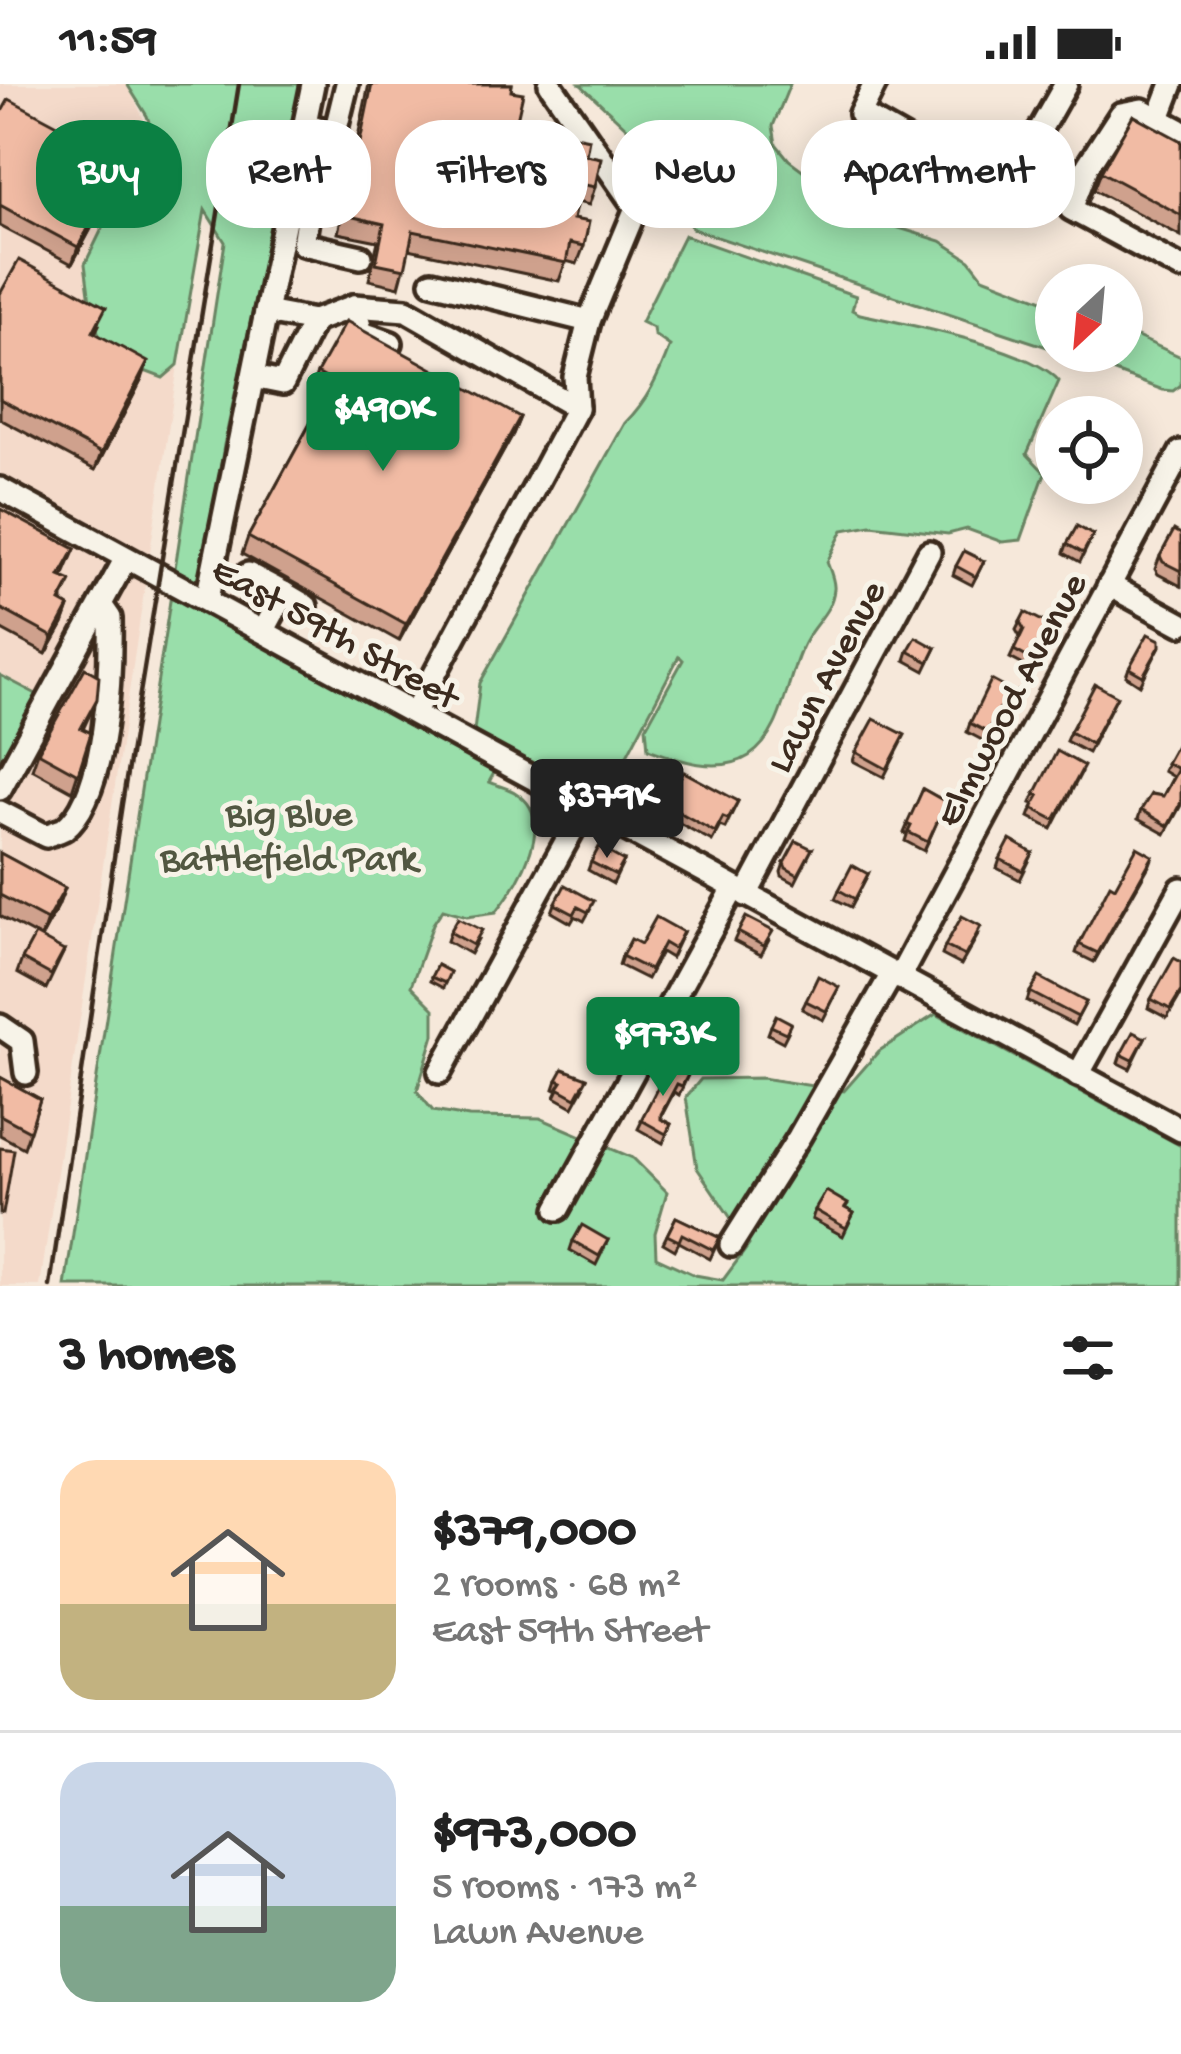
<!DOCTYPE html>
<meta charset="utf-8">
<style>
:root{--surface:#fff;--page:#f2f2f2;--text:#222;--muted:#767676;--line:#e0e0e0;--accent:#0b8043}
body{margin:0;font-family:"Gochi Hand",sans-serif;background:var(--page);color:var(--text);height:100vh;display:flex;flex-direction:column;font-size:45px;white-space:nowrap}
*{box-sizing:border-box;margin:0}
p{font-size:39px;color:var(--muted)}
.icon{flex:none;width:66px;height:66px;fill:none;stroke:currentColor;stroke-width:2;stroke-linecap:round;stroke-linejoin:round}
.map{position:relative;height:1202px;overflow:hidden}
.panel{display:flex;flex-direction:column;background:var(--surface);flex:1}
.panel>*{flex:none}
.guide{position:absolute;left:36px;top:36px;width:1110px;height:108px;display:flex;gap:24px}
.needle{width:78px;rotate:206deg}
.tools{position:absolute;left:1035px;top:180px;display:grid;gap:24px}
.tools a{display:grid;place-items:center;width:108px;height:108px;border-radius:50%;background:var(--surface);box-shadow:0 6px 30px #0003;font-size:60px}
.price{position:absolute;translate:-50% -102px;padding:0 27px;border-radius:12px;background:var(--accent);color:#fff;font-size:39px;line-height:78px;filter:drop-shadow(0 3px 6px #0008)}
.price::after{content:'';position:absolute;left:50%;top:72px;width:36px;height:27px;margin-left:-18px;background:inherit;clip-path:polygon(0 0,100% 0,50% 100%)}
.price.current{background:#222;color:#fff}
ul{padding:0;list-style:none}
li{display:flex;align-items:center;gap:36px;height:300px;padding:0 60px}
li+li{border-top:3px solid var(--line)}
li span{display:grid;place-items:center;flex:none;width:336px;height:240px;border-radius:36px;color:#555}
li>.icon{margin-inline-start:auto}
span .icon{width:144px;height:144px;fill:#fffc;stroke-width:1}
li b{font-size:51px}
h2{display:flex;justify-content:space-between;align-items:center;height:144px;padding:0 60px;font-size:51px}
.tag{padding:0 42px;border-radius:48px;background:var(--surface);box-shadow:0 6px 30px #0003;font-size:42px;line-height:108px}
.tag.current{background:var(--accent);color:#fff}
.status{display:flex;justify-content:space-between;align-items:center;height:84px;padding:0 60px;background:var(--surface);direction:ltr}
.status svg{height:33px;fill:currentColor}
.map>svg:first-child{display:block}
</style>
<div class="status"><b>11:59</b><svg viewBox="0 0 49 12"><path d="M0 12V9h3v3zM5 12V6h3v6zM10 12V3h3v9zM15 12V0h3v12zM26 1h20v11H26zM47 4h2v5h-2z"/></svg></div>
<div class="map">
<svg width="1181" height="1202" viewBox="0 0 1181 1202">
<rect width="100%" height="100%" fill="#f6e8da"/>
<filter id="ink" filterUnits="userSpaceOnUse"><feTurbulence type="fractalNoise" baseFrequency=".00833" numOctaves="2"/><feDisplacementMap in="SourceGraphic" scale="24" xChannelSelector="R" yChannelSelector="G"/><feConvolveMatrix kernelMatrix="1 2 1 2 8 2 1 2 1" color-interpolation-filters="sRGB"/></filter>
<g filter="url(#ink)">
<path fill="#f4daca" d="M0,0h127l29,61 -24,39 -13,10 44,183 15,-12 -138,921h-40z"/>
<g fill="#99deaa" stroke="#6a8464" stroke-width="3">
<path d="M127,0h175l-78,361 -25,163 271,146 10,-19 -6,-4 6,-48 145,-260c23,-23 34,-48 45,-77l-16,-11 -1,-7 -12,-6 43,-87 172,61 -4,14 8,4c46,10 172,34 199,67l-32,73 18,19 -24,67 -19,2 -35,-13 -19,5 -77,-9 -28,5 -16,32c3,8 8,19 7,27 -2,21 -17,32 -27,49 -21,34 -21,94 -58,118 -30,19 -71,4 -101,-7l-2,-22 37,-67 -4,-4 -76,145 -38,9 -70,-39 -6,11c9,4 20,6 27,11 43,26 2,92 -20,119l-29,4 -24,-7 -10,15 -22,62 23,23v26l-17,56 16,20 36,6 71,1 93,40 34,34 -12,41 1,24 39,18 28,5 26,-35 -52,-77 -11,-71 15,-18 61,-1 82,13 35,-40 57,-37 245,132v140h-1116l160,-1044 -20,-32 -27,155 -15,13 -32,-12 -29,-21 -11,-36 -6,-45 34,-70 13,-11 16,-33 8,-6 -9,-28z"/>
<path d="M580,0h210l-17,42 3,18 13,16 55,41 49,25 48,15 29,19 13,17 73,28v45l-363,-121 -64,-99z"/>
<path d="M1122,246l59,27v28l-8,6 -10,-1 -105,-39h64z"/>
<path d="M0,591l40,21 -40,74z"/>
</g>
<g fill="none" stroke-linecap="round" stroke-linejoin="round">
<defs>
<g id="minor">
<path d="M875,0l-15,30 143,81 63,-111"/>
<path d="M1159,34l13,-34"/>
<path d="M305,40l14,22 -16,98 58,13"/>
<path d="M305,40l30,9 12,-49"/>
<path d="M1181,47l-39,-21 -21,4 -33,51 -17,44 110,59"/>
<path d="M432,198l157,39 47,-113 -86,-124"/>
<path d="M354,222l8,27 29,10"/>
<path d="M266,228l48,9 40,-15 52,4 171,98 -163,305"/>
<path d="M253,293l30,6 31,-62"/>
<path d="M577,324l-2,-31 14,-56"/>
<path d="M0,405l1181,641"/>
<path d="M248,490l36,19"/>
<path d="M1109,501l72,39"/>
<path d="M207,515l106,-515"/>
<path d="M264,546l20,-37 22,13"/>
<path d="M0,705l126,-231"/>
<path d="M0,728l46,24c1,-1 17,-6 18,-7 44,-34 47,-160 46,-211l-9,-13"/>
<path d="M746,811l183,-343"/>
<path d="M899,894l282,-526"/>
<path d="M0,942l22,15 4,32"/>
<path d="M440,988l145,-265"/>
<path d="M1078,991l103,-186"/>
<path d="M558,1125l176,-321"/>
<path d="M731,1161l68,-108 93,-163"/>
</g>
</defs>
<use href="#minor" stroke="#3b2a1e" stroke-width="30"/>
<use href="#minor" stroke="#f7f3e8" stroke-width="21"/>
<path stroke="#3b2a1e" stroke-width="4.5" d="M50,1202l72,-482 117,-720"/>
</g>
<g fill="#cfa18d" stroke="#3b2a1e" stroke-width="3">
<path d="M369,0h143l-1,7 5,33 70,31 9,32 -6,18 -12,-3 -4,17 11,27 -7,18 -11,-3 -7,20 -150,-32 -10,38 -30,-7 9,-39 -40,-8z"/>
<path d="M0,31l125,46 -7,17 -46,86 -72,-38z"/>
<path d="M1181,57v95l-87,-46 7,-18z"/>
<path d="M0,210l99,31 -4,8 47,46 -47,91 -95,-51z"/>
<path d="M317,289l203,44 -7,17 -114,207 -157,-87 6,-17 76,-139 -13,-8z"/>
<path d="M0,425l75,40 -12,28v26l6,4 -6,17 -17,30 -46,-25z"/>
<path d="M1181,450v52l-23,-12 -3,-5 5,-13z"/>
<path d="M1093,451l-13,27 -16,-9 3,-9z"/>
<path d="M984,477l-12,24 -19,-10 3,-9z"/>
<path d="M1020,538l24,11 -6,13 5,3 -10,21 -23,-12 10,-21 -4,-7z"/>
<path d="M1160,562l-20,39 -14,-9 3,-8z"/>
<path d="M936,564l-11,23 -20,-11 3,-9z"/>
<path d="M1015,609l-10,21 -5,-3 -16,30 -17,-9 3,-9z"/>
<path d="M1117,612l-29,57 -22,-12 4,-9z"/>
<path d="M97,615l-14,30 8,4 -19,58 -40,-22 6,-17z"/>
<path d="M1181,652v69l-16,29 -27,-15 3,-9 22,-14 10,-19 -10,-6z"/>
<path d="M901,660l-17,33 -31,-16 3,-9z"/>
<path d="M1080,691l-28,54 -23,-12 5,-13 -3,-1 4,-9z"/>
<path d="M680,694l58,23 -13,27 -5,-2 -8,15 -74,-41 3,-9z"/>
<path d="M923,705l23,13 -22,49 -19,-10 2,-6 -3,-2z"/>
<path d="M812,765l-17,34 -13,-7 -1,-4 3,-9z"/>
<path d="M0,769l65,35 -7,18 -17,32 -41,-22z"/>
<path d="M1033,769l-13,27 -23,-12 3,-9z"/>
<path d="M1153,772l-59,106 -18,-9 3,-9 36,-57z"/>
<path d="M624,777l-11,23 -25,-14 3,-8z"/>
<path d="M868,790l-17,33 -16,-8 4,-9z"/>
<path d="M555,820l35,6 -6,11 -9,-5 -4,7 -19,-11z"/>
<path d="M450,848l28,7 -8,15 -23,-13z"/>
<path d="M683,848l-12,26 -10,-6 -14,27 -28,-14 3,-9 19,-12z"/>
<path d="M738,848l31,8 -8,15 -27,-14z"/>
<path d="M978,851l-17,30 -19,-10 3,-9z"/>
<path d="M64,867l-18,38 -29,-16 5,-14z"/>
<path d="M1181,878v32l-14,24 -19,-10 3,-9z"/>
<path d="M437,881l13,7 -7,16 -13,-7z"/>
<path d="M1030,908l56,10 -12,23 -47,-24z"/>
<path d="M835,912l-12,24 -21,-11 4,-8z"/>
<path d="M632,932l-21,45 -20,-10 10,-20 -5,-3 3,-9z"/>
<path d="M771,942l17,6 -5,10 -15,-8z"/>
<path d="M1145,954l-15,31 -12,-6 3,-9z"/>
<path d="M669,981l19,10 -9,20 -5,-3 -13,25v2l10,5 -8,19 -25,-14z"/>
<path d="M0,993l40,22 -16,49 -24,-13z"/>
<path d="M557,996l27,7 -11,20 -18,-10 3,-6 -4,-2z"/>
<path d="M845,1124l9,5 -11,23 -31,-17 3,-9z"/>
<path d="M676,1133l44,21 -10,21 -31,-17 -4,8 -12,-7z"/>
<path d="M608,1156l-12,25 -26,-15 3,-9z"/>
</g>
<g fill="#a98373" stroke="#3b2a1e" stroke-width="3">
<path d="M125,77l-7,17 -46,86 6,-17z"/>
<path d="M148,278l-6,17 -47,91 6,-17z"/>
<path d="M520,333l-7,17 -114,207 7,-17z"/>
<path d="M69,523l-6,17 -17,30 7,-17z"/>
<path d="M1153,772l-3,8 -56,98 4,-9z"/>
<path d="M65,804l-7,18 -17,32 6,-18z"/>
</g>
<g fill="#f1bba4" stroke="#3b2a1e" stroke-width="3">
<path d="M372,0h140l-1,7 12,2 -7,31 73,15 -3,16 15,3 -6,29 -15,-3 -7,35 16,3 -5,24 -14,-3 -4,20 -153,-32 -8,38 -29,-6 8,-39 -39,-9z"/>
<path d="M9,15l116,62 -47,86 -78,-42v-90z"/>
<path d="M1133,31l48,26v74l-80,-43z"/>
<path d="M19,176l87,47 -13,25 55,30 -47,91 -101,-54v-105z"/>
<path d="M346,237l174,96 -114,207 -158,-87 85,-155 -16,-9z"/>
<path d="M0,425l75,40 -15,27 11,5 -11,21 9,5 -16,30 -53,-29z"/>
<path d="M1077,442l16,9 -10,18 -16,-9z"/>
<path d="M1174,446l7,4v37l-18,-9 -3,-6z"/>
<path d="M964,467l20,10 -8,16 -20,-11z"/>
<path d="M1025,528l23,12 -11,21 6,4 -7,13 -22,-12 10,-21 -4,-7z"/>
<path d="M1148,550l12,6v6l-17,30 -14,-8z"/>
<path d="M916,553l20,11 -7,14 -21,-11z"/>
<path d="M85,584l14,8 -2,23 -16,29 10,5 -13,41 -40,-22z"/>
<path d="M991,596l24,13 -7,12 -5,-3 -16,30 -17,-9z"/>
<path d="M1095,600l22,12 -26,48 -21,-12z"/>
<path d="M874,635l31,16 -18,34 -31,-17z"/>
<path d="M1181,652v66l-13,24 -27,-16 10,-16 12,2 15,-27 -12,-6z"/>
<path d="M1057,667l27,15 -29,54 -23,-12 7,-12 -4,-2z"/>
<path d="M655,680l25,14 4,-6 54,29 -10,18 -5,-2 -8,15 -74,-41z"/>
<path d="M923,705l23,13 -18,40 -20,-10 3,-6 -4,-2z"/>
<path d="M1010,756l23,13 -10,18 -23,-12z"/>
<path d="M796,757l16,8 -14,26 -12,-7 -2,-5z"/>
<path d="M599,763l25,14 -8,14 -25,-13z"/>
<path d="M1137,763l16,9 -55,97 -19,-9 31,-60 5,3z"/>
<path d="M0,769l65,35 -18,32 -47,-25z"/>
<path d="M852,781l16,9 -13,25 -16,-9z"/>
<path d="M565,801l29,16 -6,11 -10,-5 -4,7 -19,-10z"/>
<path d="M962,832l19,10 -16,30 -20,-10z"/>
<path d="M656,833l27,15 -9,17 -10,-6 -14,27 -28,-14 9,-17 10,5z"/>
<path d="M746,833l27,14 -9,15 -26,-14z"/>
<path d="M458,834l24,12 -9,15 -23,-13z"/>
<path d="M35,851l29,16 -13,24 -29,-16z"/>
<path d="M1174,874l7,4v29l-11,18 -19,-10z"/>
<path d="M437,881l13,7 -5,11 -14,-6z"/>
<path d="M818,892l21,11 -13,24 -20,-10z"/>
<path d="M1039,893l47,25 -8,15 -48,-25z"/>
<path d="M605,924l9,4 2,-4 16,8 -18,37 -19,-10 10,-21 -6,-3z"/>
<path d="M776,931l15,8 -5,10 -15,-7z"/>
<path d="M1133,948l12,6 -12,22 -12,-6z"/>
<path d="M669,981l19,10 -6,11 -5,-2 -16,30v5l10,5 -5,10 -25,-14z"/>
<path d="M563,985l24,9 -11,20 -18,-10 4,-6 -5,-2z"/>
<path d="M0,993l40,22 -10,32 -30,-16z"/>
<path d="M0,1064l14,2 -11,64h-3z"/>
<path d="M826,1107l22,13 -3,4 9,5 -8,15 -31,-18z"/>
<path d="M676,1133l44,21 -7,12 -31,-16 -3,7 -12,-6z"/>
<path d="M582,1141l26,15 -9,16 -26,-15z"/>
</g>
</g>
<g text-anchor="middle" stroke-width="10" stroke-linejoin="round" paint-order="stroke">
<g font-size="39" fill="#3b2a1e" stroke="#f7f3e8">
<text transform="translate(337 546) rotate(29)" y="14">East 59th Street</text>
<text transform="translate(823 591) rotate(-62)" y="14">Lawn Avenue</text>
<text transform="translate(1008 614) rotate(-62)" y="14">Elmwood Avenue</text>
</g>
<g font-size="39" fill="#525741" stroke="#f7f3e8">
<text x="289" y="740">Big Blue<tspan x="289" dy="45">Battlefield Park</tspan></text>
</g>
</g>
</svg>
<div class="tools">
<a><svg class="needle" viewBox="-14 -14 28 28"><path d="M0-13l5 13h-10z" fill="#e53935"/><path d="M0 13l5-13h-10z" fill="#767676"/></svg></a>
<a><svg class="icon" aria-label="locate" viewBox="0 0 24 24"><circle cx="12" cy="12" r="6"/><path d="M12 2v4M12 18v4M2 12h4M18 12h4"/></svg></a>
</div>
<b class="price" style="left:383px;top:390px">$490K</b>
<b class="price current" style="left:607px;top:777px">$379K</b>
<b class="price" style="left:663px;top:1015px">$973K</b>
<div class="guide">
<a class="tag current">Buy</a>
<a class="tag">Rent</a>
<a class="tag">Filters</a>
<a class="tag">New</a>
<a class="tag">Apartment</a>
</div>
</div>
<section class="panel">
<h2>3 homes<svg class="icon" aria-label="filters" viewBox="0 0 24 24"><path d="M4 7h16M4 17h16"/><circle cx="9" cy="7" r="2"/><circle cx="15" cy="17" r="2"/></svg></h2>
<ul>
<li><span style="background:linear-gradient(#ffd9b3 60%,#c2b280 0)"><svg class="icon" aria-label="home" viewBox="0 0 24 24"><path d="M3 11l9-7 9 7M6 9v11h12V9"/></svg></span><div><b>$379,000</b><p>2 rooms · 68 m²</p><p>East 59th Street</p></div></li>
<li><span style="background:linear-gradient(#c9d6e8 60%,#7fa58c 0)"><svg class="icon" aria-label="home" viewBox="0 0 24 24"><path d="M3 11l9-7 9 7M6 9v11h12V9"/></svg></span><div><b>$973,000</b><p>5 rooms · 173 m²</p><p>Lawn Avenue</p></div></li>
</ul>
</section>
